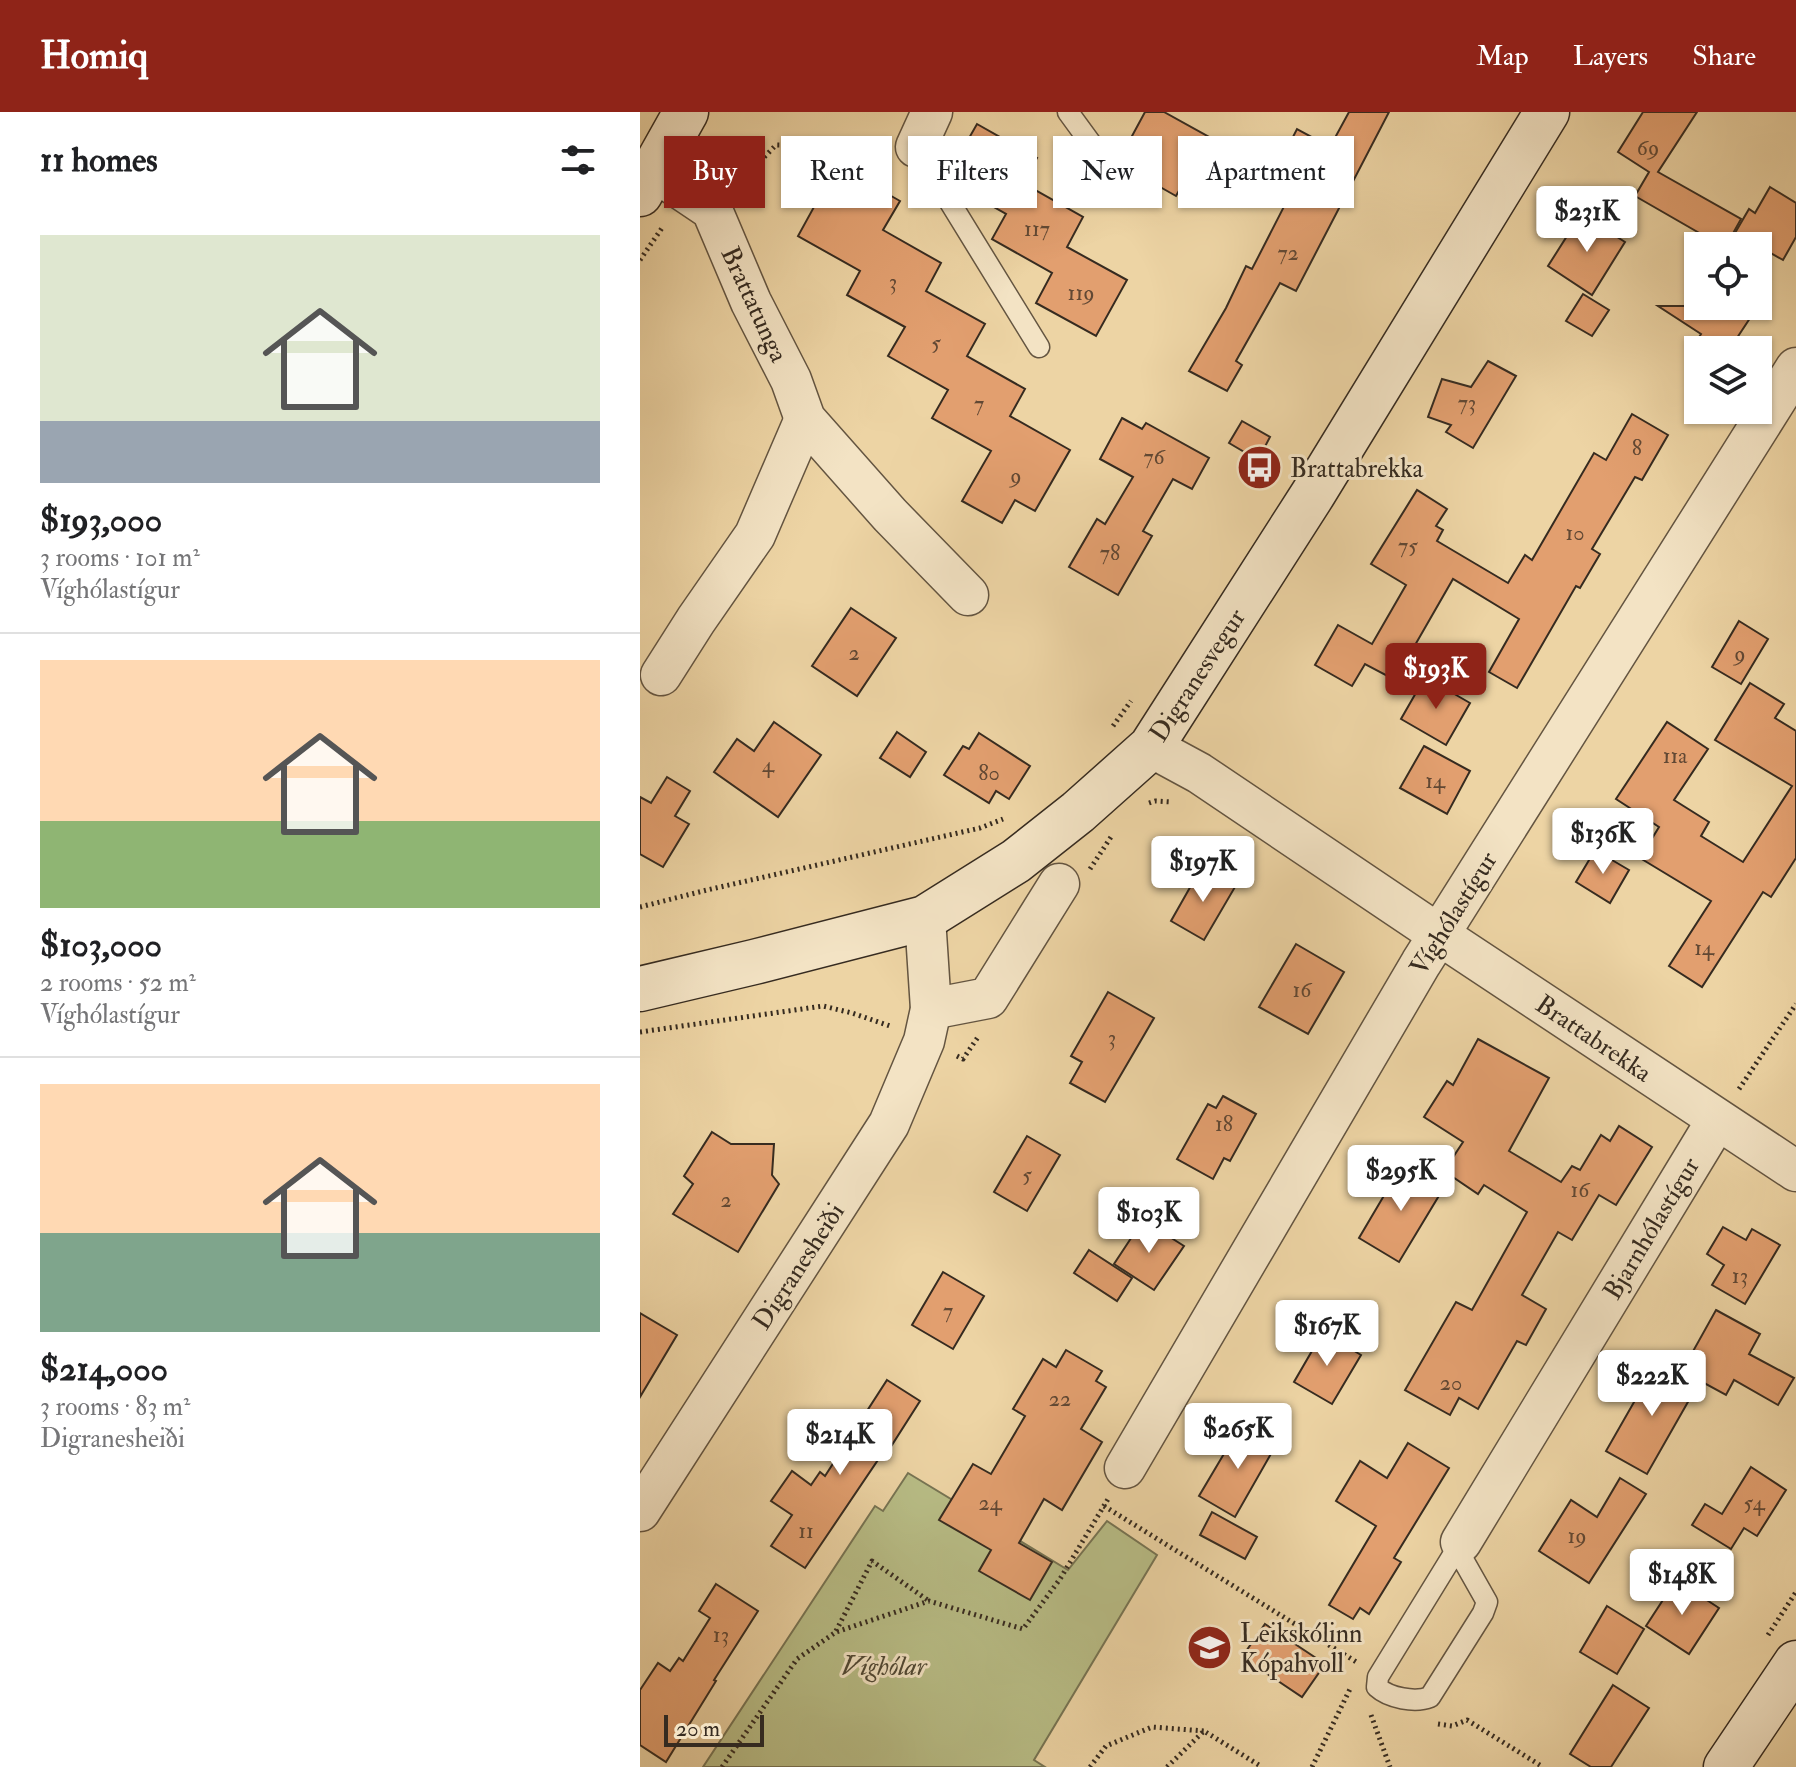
<!DOCTYPE html>
<meta charset="utf-8">
<style>
:root{--surface:#fff;--page:#f2f2f2;--text:#202124;--muted:#757577;--line:#e0e0e0;--accent:#8f2418}
body{margin:0;font-family:"IM FELL Double Pica",serif;background:var(--page);color:var(--text);height:100vh;display:flex;flex-direction:column;font-size:30px;white-space:nowrap}
*{box-sizing:border-box;margin:0}
p{font-size:26px;color:var(--muted)}
.icon{flex:none;width:44px;height:44px;fill:none;stroke:currentColor;stroke-width:2;stroke-linecap:round;stroke-linejoin:round}
.map{position:relative;flex:1;overflow:hidden}
.panel{display:flex;flex-direction:column;background:var(--surface);width:640px}
.panel>*{flex:none}
.banner{position:absolute;left:24px;top:24px;width:760px;height:72px;display:flex;gap:16px}
.buttons{position:absolute;left:1044px;top:120px;display:grid;gap:16px}
.buttons a{display:grid;place-items:center;width:88px;height:88px;border-radius:0px;background:var(--surface);box-shadow:0 2px 6px #0004;font-size:40px}
.scale{position:absolute;left:24px;bottom:20px;width:100px;box-sizing:border-box;padding-left:8px;border:4px solid #362b20;border-top:0;font-size:22px;line-height:28px;white-space:nowrap;color:#362b20;-webkit-text-stroke:6px #f3e3c4;paint-order:stroke}
.price{position:absolute;translate:-50% -68px;padding:0 18px;border-radius:8px;background:#fff;color:#222;font-size:26px;line-height:52px;filter:drop-shadow(0 2px 4px #0008)}
.price::after{content:'';position:absolute;left:50%;top:48px;width:24px;height:18px;margin-left:-12px;background:inherit;clip-path:polygon(0 0,100% 0,50% 100%)}
.price.on{background:var(--accent);color:#fff}
ul{padding:0;list-style:none}
li{display:grid;align-content:center;gap:16px;height:424px;padding:0 40px}
li+li{border-top:2px solid var(--line)}
li span{display:grid;place-items:center;height:248px;border-radius:0px;color:#555}
li>.icon{margin-inline-start:auto}
span .icon{width:144px;height:144px;fill:#fffc;stroke-width:1}
li b{font-size:34px}
h2{display:flex;justify-content:space-between;align-items:center;height:96px;padding:0 40px;font-size:34px}
.chip{padding:0 28px;border-radius:0px;background:var(--surface);box-shadow:0 2px 6px #0004;font-size:28px;line-height:72px}
.chip.on{background:var(--accent);color:#fff}
header{display:flex;align-items:center;gap:48px;box-sizing:border-box;height:112px;padding:0 40px;background:var(--accent);color:#fff}
header strong{font-size:38px}
nav{display:flex;gap:44px;margin-inline-start:auto;font-size:28px}
main{display:flex;flex:1;min-height:0}
.map>svg:first-child{display:block}
</style>
<header>
<strong>Homiq</strong>
<nav><a>Map</a><a>Layers</a><a>Share</a></nav>
</header>
<main>
<section class="panel">
<h2>11 homes<svg class="icon" aria-label="filters" viewBox="0 0 24 24"><path d="M4 7h16M4 17h16"/><circle cx="9" cy="7" r="2"/><circle cx="15" cy="17" r="2"/></svg></h2>
<ul>
<li><span style="background:linear-gradient(#dfe7d0 75%,#9aa5b1 0)"><svg class="icon" aria-label="home" viewBox="0 0 24 24"><path d="M3 11l9-7 9 7M6 9v11h12V9"/></svg></span><div><b>$193,000</b><p>3 rooms · 101 m²</p><p>Víghólastígur</p></div></li>
<li><span style="background:linear-gradient(#ffd9b3 65%,#8fb573 0)"><svg class="icon" aria-label="home" viewBox="0 0 24 24"><path d="M3 11l9-7 9 7M6 9v11h12V9"/></svg></span><div><b>$103,000</b><p>2 rooms · 52 m²</p><p>Víghólastígur</p></div></li>
<li><span style="background:linear-gradient(#ffd9b3 60%,#7fa58c 0)"><svg class="icon" aria-label="home" viewBox="0 0 24 24"><path d="M3 11l9-7 9 7M6 9v11h12V9"/></svg></span><div><b>$214,000</b><p>3 rooms · 83 m²</p><p>Digranesheiði</p></div></li>
</ul>
</section>
<div class="map">
<svg width="1156" height="1655" viewBox="0 0 1156 1655">
<rect width="100%" height="100%" fill="#edd4a4"/>
<filter id="stains"><feTurbulence type="fractalNoise" baseFrequency=".0025" numOctaves="4"/><feColorMatrix values="0 0 0 0 .2 0 0 0 0 .09 0 0 0 0 .02 0 0 0 .5 -.17"/></filter>
<radialGradient id="worn" r=".72"><stop offset=".6" stop-color="#630" stop-opacity="0"/><stop offset="1" stop-color="#630" stop-opacity=".3"/></radialGradient>
<path fill="#b8bd86" stroke="#777453" stroke-width="2" d="M268,1361l160,97 39,-49 50,34 -123,205 11,7h-342l172,-261 8,5z"/>
<g fill="#e29f6f" stroke="#362b20" stroke-width="2">
<path d="M505,0h19l45,25 -33,59 -51,-29 -6,-7z"/>
<path d="M709,0h40l-93,179 -16,-8 -44,78 6,4 -15,26 -38,-20 37,-63 20,-42 6,3 41,-80 2,-7 -20,-10 22,-43 33,18z"/>
<path d="M1003,0h54l-39,60 83,47 -15,27h-4l-87,-50 14,-24 -31,-20z"/>
<path d="M337,12l60,34 -14,25 60,34 -16,30 60,33 -31,56 -60,-33 16,-30 -60,-34 14,-25 -51,-29 -7,-10z"/>
<path d="M197,53l63,36 -17,29 58,33 -15,28 59,33 -18,32 58,33 -15,27 60,34 -35,61 -20,-11 -13,23 -40,-22 29,-50 -59,-33 16,-28 -60,-34 17,-29 -58,-32 13,-24 -62,-35z"/>
<path d="M1130,75l26,16v34l-13,23 -48,-27 14,-24 6,4z"/>
<path d="M941,102l44,28 -33,53 -44,-29z"/>
<path d="M943,182l26,16 -17,26 -26,-15z"/>
<path d="M1018,194h100l-29,44h-38l10,-16z"/>
<path d="M848,249l28,15 -43,72 -27,-16 5,-7 -23,-8 14,-38 29,8z"/>
<path d="M992,302l36,21 -26,45 -7,-3 -43,72 8,5 -20,34 -4,-2 -59,102 -28,-16 30,-53 -66,-40 -58,101 -30,-16 -13,22 -37,-21 23,-40 34,19 34,-59 -35,-21 46,-74 30,19 -11,17 7,4 -6,11 71,42 17,-28 7,5 62,-107 12,7z"/>
<path d="M482,306l20,11 4,-6 63,35 -17,31 -19,-10 -30,52 9,5 -34,59 -49,-28 28,-48 8,5 28,-47 -33,-18z"/>
<path d="M602,309l28,16 -12,23 -29,-17z"/>
<path d="M211,496l45,30 -39,58 -45,-30z"/>
<path d="M1099,509l29,18 -27,45 -29,-17z"/>
<path d="M785,565l45,26 -24,42 -45,-26z"/>
<path d="M1110,571l34,21 -9,14 21,13v127l-25,39 -8,-5 -61,95 -33,-21 42,-65 -71,-43 19,-31 -43,-28 51,-77 41,27 -34,51 35,22 -8,14 42,26 49,-76 -77,-46z"/>
<path d="M134,610l47,33 -43,62 -64,-45 23,-33 17,12z"/>
<path d="M257,620l29,20 -16,25 -30,-19z"/>
<path d="M339,621l51,33 -21,33 -13,-8 -7,12 -45,-28 19,-29 6,3z"/>
<path d="M784,634l46,25 -23,43 -47,-26z"/>
<path d="M27,665l23,14 -15,25 14,8 -26,43 -23,-13v-57l11,6z"/>
<path d="M955,738l34,20 -19,33 -34,-21z"/>
<path d="M561,756l34,19 -31,53 -33,-19z"/>
<path d="M656,832l48,28 -36,62 -49,-27z"/>
<path d="M468,880l46,26 -49,84 -35,-19 12,-21 -11,-6z"/>
<path d="M838,927l71,39 -40,73 52,31 11,-16 8,4 21,-35 9,6 9,-15 33,21 -36,58 -17,-10 -27,45 -14,-8 -36,63 24,14 -20,36 -9,-4 -39,68 -19,-11 -9,17 -45,-25 51,-88 16,8 55,-98 -43,-27 -6,9 -34,-23 19,-29 -39,-25 23,-36 6,4z"/>
<path d="M583,984l33,18 -26,47 -6,-3 -11,21 -36,-20 31,-55 8,4z"/>
<path d="M72,1020l19,12h43l-2,31 7,9 -41,68 -65,-38 20,-30 -9,-8z"/>
<path d="M387,1024l33,19 -33,56 -33,-19z"/>
<path d="M762,1053l41,24 -44,73 -40,-24z"/>
<path d="M503,1108l41,26 -30,44 -40,-26z"/>
<path d="M1083,1115l23,13 6,-11 28,16 -35,59 -33,-19 12,-20 -17,-11z"/>
<path d="M449,1138l43,28 -15,23 -43,-28z"/>
<path d="M303,1160l41,24 -31,53 -41,-24z"/>
<path d="M1076,1198l44,24 -11,20 45,24 -16,27 -44,-25 -8,15 -44,-24z"/>
<path d="M0,1201l37,22 -37,62z"/>
<path d="M683,1220l38,23 -29,49 -38,-22z"/>
<path d="M426,1238l36,21 -6,10 10,6 -25,42 21,13 -40,68 -18,-11 -25,44 33,19 -22,38 -51,-29 12,-21 -52,-30 34,-56 18,10 34,-58 -12,-7 30,-50 13,8z"/>
<path d="M1017,1250l40,24 -50,88 -41,-23z"/>
<path d="M247,1268l33,21 -37,58 -3,-2 -75,111 -34,-22 21,-31 -21,-14 21,-30 19,14 9,-13 5,4z"/>
<path d="M601,1313l35,20 -41,72 -36,-21z"/>
<path d="M768,1331l41,25 -55,90 7,4 -32,52 -9,-6 -7,11 -24,-14 47,-79 -40,-25 24,-40 27,17z"/>
<path d="M1111,1355l35,23 -29,46 -13,-8 -13,21 -39,-24 13,-21 17,10z"/>
<path d="M980,1366l26,16 -57,89 -50,-32 32,-51 26,17z"/>
<path d="M572,1400l45,25 -12,22 -45,-24z"/>
<path d="M1036,1468l43,28 -30,46 -43,-28z"/>
<path d="M76,1472l42,27 -44,69 2,1 -50,81 -26,-17v-55l18,-27 12,8 9,-13 4,3 27,-43 -11,-7z"/>
<path d="M967,1494l37,23 -27,45 -37,-22z"/>
<path d="M625,1512l60,40 -23,33 -60,-40z"/>
<path d="M973,1573l36,23 -38,59h-20l-21,-13z"/>
</g>
<g fill="none" stroke-linecap="round" stroke-linejoin="round">
<defs>
<g id="lane">
<path d="M428,0l54,74"/>
<path d="M276,35l123,200"/>
<path d="M817,1437l30,53 -4,11 -53,84c-15,6 -41,1 -53,-10l1,-10 83,-135"/>
</g>
<g id="street">
<path d="M276,35l16,-35"/>
<path d="M14,59l58,39 39,92 40,78 14,39 85,96 78,80"/>
<path d="M21,563l35,-55 59,-85 50,-116"/>
<path d="M511,635l48,26 239,161 358,237"/>
<path d="M291,897l57,-11 71,-114"/>
<path d="M485,1356l296,-505 375,-595"/>
<path d="M0,1399l249,-387 35,-83 7,-32 -6,-91"/>
<path d="M821,1430l256,-422"/>
</g>
<g id="secondary">
<path d="M0,82l46,-82"/>
<path d="M0,877l114,-27 171,-44 91,-57 62,-49 73,-65 162,-253 234,-382"/>
<path d="M1086,1655l70,-104"/>
</g>
</defs>
<use href="#lane" stroke="#645541" stroke-width="23"/>
<use href="#street" stroke="#645541" stroke-width="43"/>
<use href="#secondary" stroke="#362b20" stroke-width="47"/>
<g stroke="#362b20" stroke-width="5" stroke-dasharray="2 4" stroke-linecap="butt">
<path d="M95,75l41,-42 107,2"/>
<path d="M0,148l22,-32"/>
<path d="M473,614l18,-25"/>
<path d="M509,691l6,-2 16,1"/>
<path d="M450,757l21,-32"/>
<path d="M0,795l67,-17 273,-62 23,-9"/>
<path d="M0,920l183,-26 29,7 41,14"/>
<path d="M317,944l6,3 15,-22"/>
<path d="M1099,977l57,-85"/>
<path d="M464,1394l254,157"/>
<path d="M196,1519l36,-70 57,40"/>
<path d="M1128,1523l28,-43"/>
<path d="M731,1603l19,52"/>
<path d="M798,1612l14,2 15,-6 76,47"/>
<path d="M82,1655l75,-108 39,-27 93,-31 94,28 37,-50 48,-80"/>
<path d="M450,1655l16,-21 46,-19 52,4"/>
<path d="M527,1655l37,-36 58,36"/>
<path d="M672,1655l38,-78"/>
</g>
<use href="#lane" stroke="#f3e3c4" stroke-width="20"/>
<use href="#street" stroke="#f3e3c4" stroke-width="40"/>
<use href="#secondary" stroke="#f3e3c4" stroke-width="44"/>
</g>
<defs>
<symbol id="bus-disc" viewBox="-11 -11 22 22"><circle r="9.5" fill="#8f2418" stroke="#f3e3c4"/><path d="M-5-6H5V4H4V6H2V4H-2V6H-4V4H-5ZM-3.5-4V0h7V-4ZM-3.5 1.2v1.5H-2V1.2ZM2 1.2v1.5H3.5V1.2Z" fill="#fff"/></symbol>
<symbol id="school-disc" viewBox="-11 -11 22 22"><circle r="9.5" fill="#8f2418" stroke="#f3e3c4"/><path d="M0-5L7-2L0 1L-7-2ZM-4 1L0 2.5L4 1V4Q0 6-4 4Z" fill="#fff"/></symbol>
</defs>
<g fill-rule="evenodd">
<use href="#bus-disc" x="594" y="330" width="51" height="51"/>
<use href="#school-disc" x="544" y="1510" width="51" height="51"/>
</g>
<g text-anchor="middle" stroke-width="6" stroke-linejoin="round" paint-order="stroke">
<g font-size="22" fill="#614834">
<text x="1008" y="43">69</text>
<text x="397" y="124">117</text>
<text x="648" y="148">72</text>
<text x="253" y="177">3</text>
<text x="441" y="188">119</text>
<text x="296" y="238">5</text>
<text x="827" y="298">73</text>
<text x="339" y="299">7</text>
<text x="997" y="343">8</text>
<text x="514" y="352">76</text>
<text x="376" y="371">9</text>
<text x="935" y="428">10</text>
<text x="768" y="441">75</text>
<text x="470" y="448">78</text>
<text x="214" y="548">2</text>
<text x="1100" y="549">9</text>
<text x="1035" y="651">11a</text>
<text x="128" y="660">4</text>
<text x="349" y="668">80</text>
<text x="795" y="676">14</text>
<text x="1064" y="843">14</text>
<text x="662" y="885">16</text>
<text x="472" y="933">3</text>
<text x="584" y="1019">18</text>
<text x="387" y="1070">5</text>
<text x="940" y="1085">16</text>
<text x="86" y="1095">2</text>
<text x="1100" y="1171">13</text>
<text x="308" y="1206">7</text>
<text x="811" y="1278">20</text>
<text x="420" y="1294">22</text>
<text x="350" y="1398">24</text>
<text x="1114" y="1398">54</text>
<text x="166" y="1426">11</text>
<text x="937" y="1431">19</text>
<text x="81" y="1530">13</text>
</g>
<g font-size="26" fill="#362b20" stroke="#f3e3c4">
<text transform="translate(115 192) rotate(65)" y="9">Brattatunga</text>
<text transform="translate(557 563) rotate(-57)" y="9">Digranesvegur</text>
<text transform="translate(813 801) rotate(-58)" y="9">Víghólastígur</text>
<text transform="translate(954 926) rotate(34)" y="9">Brattabrekka</text>
<text transform="translate(1011 1116) rotate(-59)" y="9">Bjarnhólastígur</text>
<text transform="translate(158 1154) rotate(-57)" y="9">Digranesheiði</text>
</g>
<g font-size="26" fill="#362b20" stroke="#f3e3c4" text-anchor="start">
<text x="650" y="365">Brattabrekka</text>
<text x="600" y="1530">Leikskólinn<tspan x="600" dy="30">Kópahvoll</tspan></text>
</g>
<g font-size="26" font-style="italic" fill="#504834" stroke="#f3e3c4">
<text x="244" y="1563">Víghólar</text>
</g>
</g>
<rect width="100%" height="100%" filter="url(#stains)"/>
<rect width="100%" height="100%" fill="url(#worn)"/>
</svg>
<div class="buttons">
<a><svg class="icon" aria-label="locate" viewBox="0 0 24 24"><circle cx="12" cy="12" r="6"/><path d="M12 2v4M12 18v4M2 12h4M18 12h4"/></svg></a>
<a><svg class="icon" aria-label="layers" viewBox="0 0 24 24"><path d="M12 4l9 5-9 5-9-5zM3 14l9 5 9-5"/></svg></a>
</div>
<div class="scale">20 m</div>
<b class="price" style="left:947px;top:142px">$231K</b>
<b class="price on" style="left:796px;top:599px">$193K</b>
<b class="price" style="left:963px;top:764px">$136K</b>
<b class="price" style="left:563px;top:792px">$197K</b>
<b class="price" style="left:761px;top:1101px">$295K</b>
<b class="price" style="left:509px;top:1143px">$103K</b>
<b class="price" style="left:687px;top:1256px">$167K</b>
<b class="price" style="left:1012px;top:1306px">$222K</b>
<b class="price" style="left:598px;top:1359px">$265K</b>
<b class="price" style="left:200px;top:1365px">$214K</b>
<b class="price" style="left:1042px;top:1505px">$148K</b>
<div class="banner">
<a class="chip on">Buy</a>
<a class="chip">Rent</a>
<a class="chip">Filters</a>
<a class="chip">New</a>
<a class="chip">Apartment</a>
</div>
</div>
</main>
